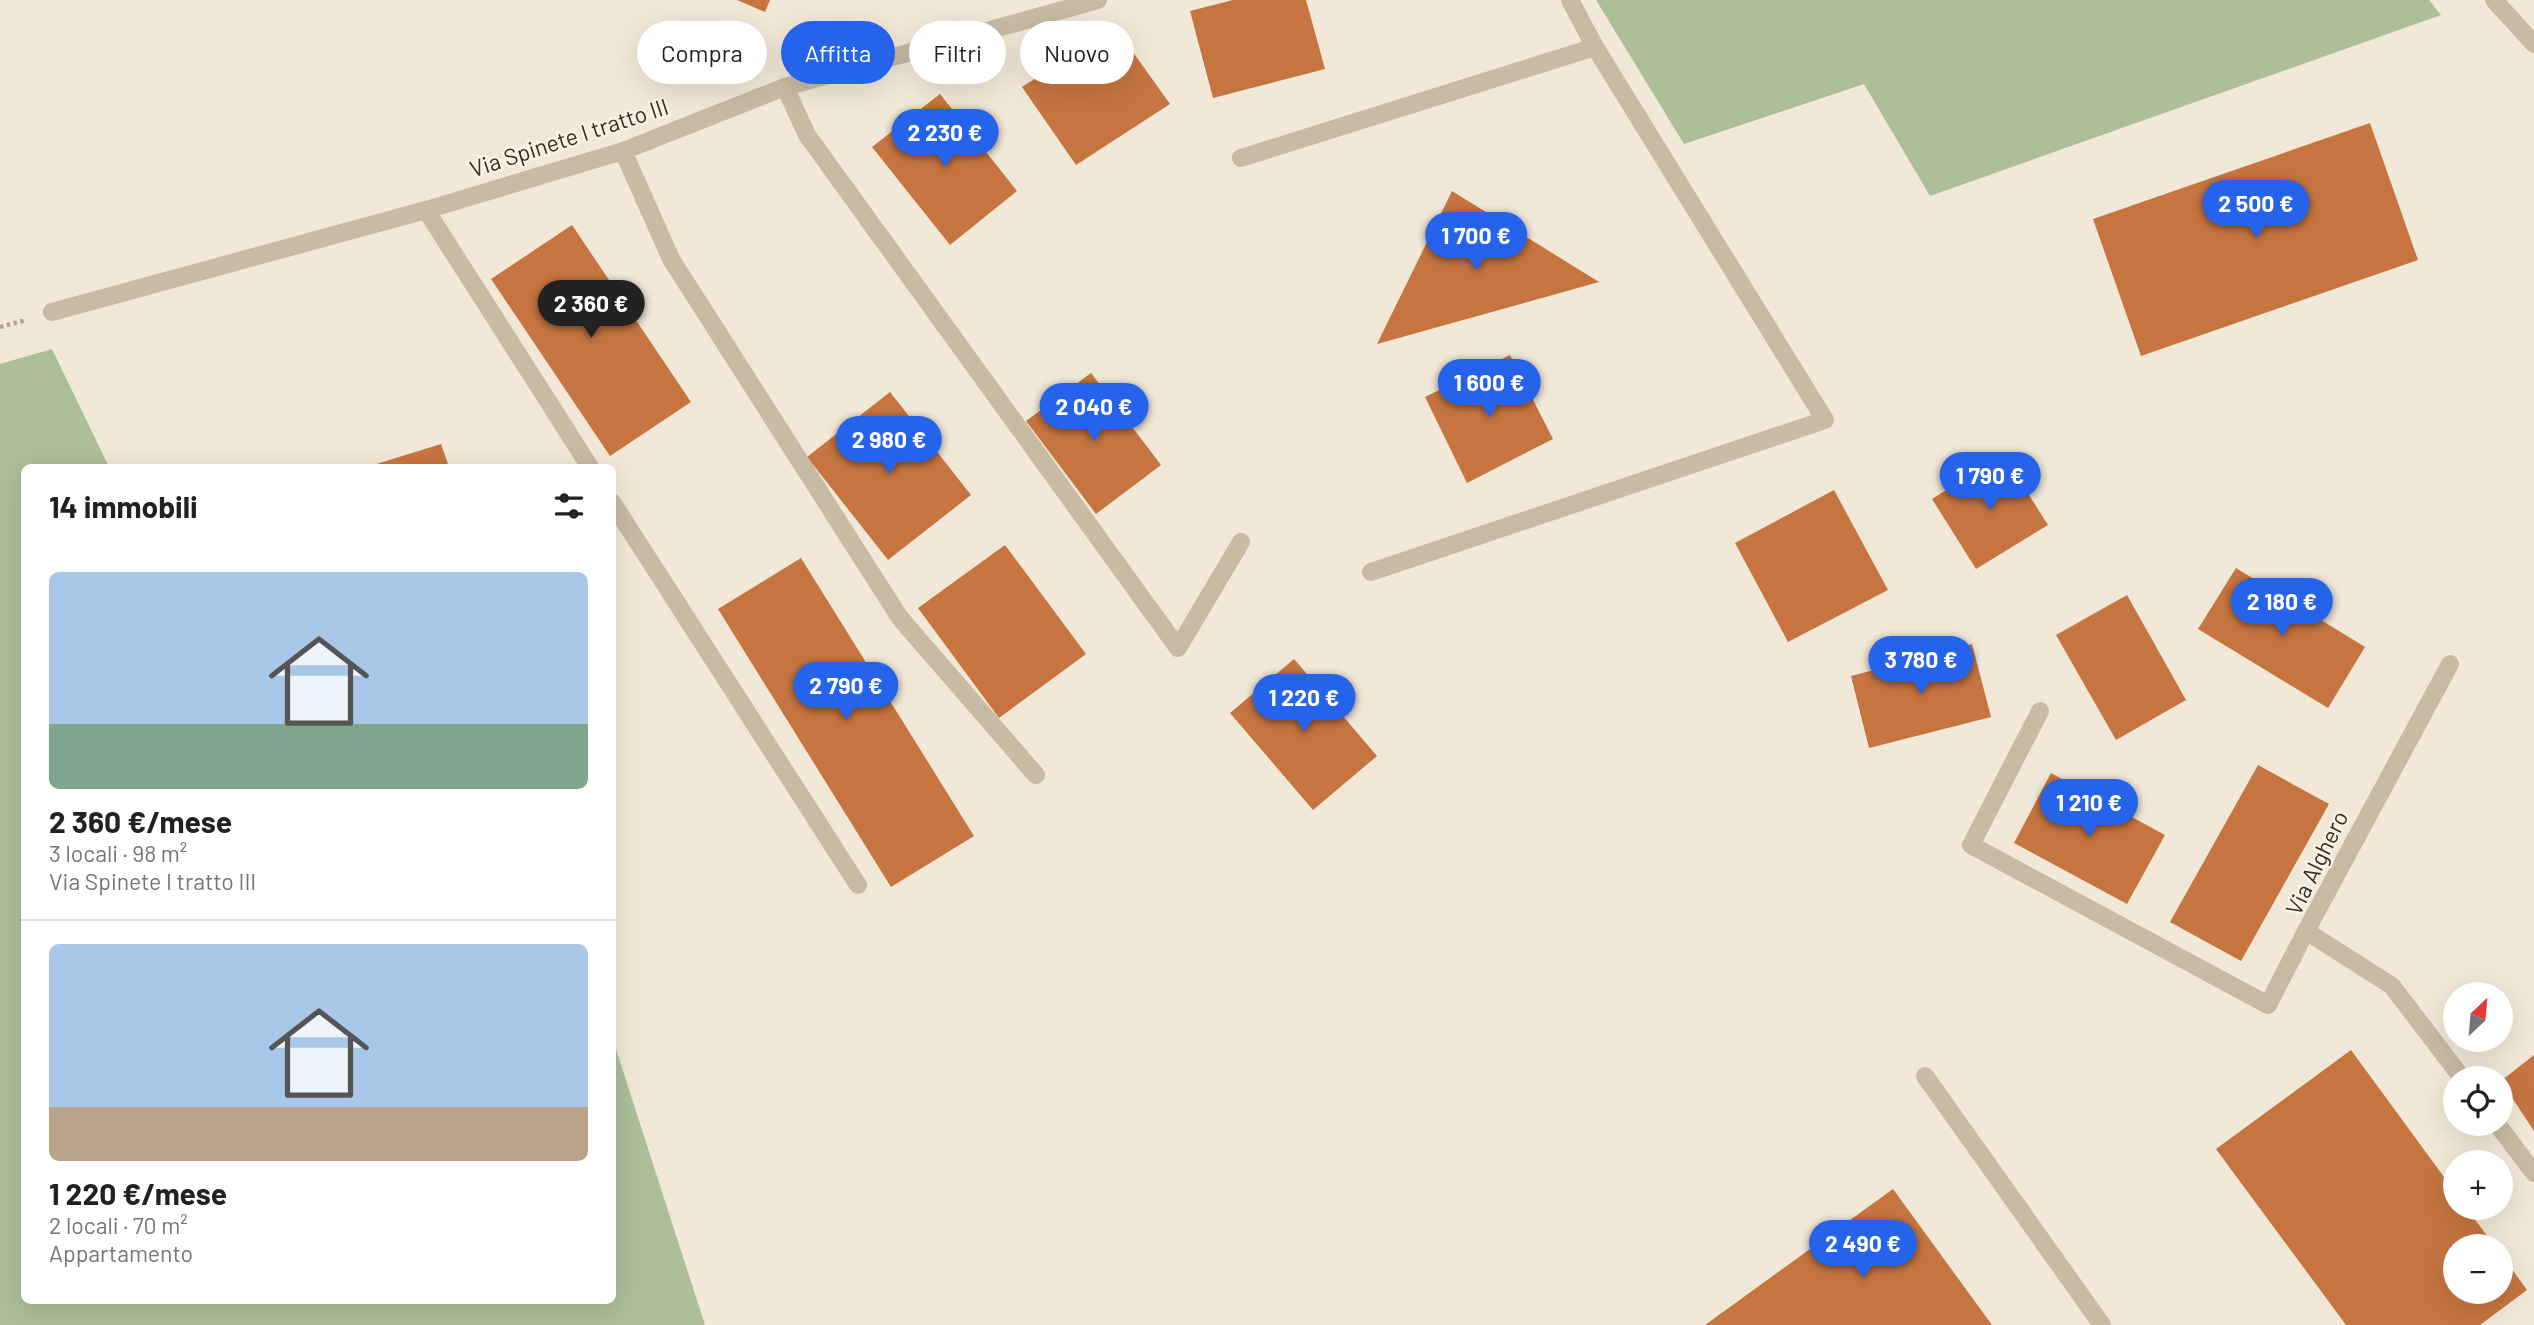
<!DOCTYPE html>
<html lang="it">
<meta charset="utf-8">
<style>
:root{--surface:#fff;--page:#f6f6f6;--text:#202124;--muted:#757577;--line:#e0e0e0;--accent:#2563eb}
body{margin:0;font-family:Barlow,sans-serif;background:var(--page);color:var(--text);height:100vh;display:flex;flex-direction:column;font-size:26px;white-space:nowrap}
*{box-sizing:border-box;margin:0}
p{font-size:23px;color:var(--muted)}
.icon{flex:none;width:38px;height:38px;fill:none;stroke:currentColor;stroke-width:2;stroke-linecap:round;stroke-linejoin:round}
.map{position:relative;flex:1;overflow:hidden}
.sheet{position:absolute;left:21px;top:464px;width:595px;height:840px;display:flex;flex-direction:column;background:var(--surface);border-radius:10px;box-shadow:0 7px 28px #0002}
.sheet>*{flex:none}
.banner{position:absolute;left:637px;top:21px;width:665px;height:63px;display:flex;gap:14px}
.needle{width:46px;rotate:26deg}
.buttons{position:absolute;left:2443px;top:982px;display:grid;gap:14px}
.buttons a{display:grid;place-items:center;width:70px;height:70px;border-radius:50%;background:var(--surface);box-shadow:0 7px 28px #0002;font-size:35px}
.price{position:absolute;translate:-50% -60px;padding:0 16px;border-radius:24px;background:var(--accent);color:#fff;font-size:23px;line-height:46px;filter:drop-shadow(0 2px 4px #0008)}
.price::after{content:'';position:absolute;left:50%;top:42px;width:21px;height:16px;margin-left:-10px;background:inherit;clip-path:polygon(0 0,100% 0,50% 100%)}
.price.active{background:#222;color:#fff}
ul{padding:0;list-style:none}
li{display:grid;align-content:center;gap:14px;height:371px;padding:0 28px}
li+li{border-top:2px solid var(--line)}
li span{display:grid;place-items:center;height:217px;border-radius:10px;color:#555}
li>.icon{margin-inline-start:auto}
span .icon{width:126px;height:126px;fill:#fffc;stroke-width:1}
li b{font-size:30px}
h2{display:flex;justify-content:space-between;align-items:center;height:84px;padding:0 28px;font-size:30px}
.chip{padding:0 24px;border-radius:32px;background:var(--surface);box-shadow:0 7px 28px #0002;font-size:24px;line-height:63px}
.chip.active{background:var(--accent);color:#fff}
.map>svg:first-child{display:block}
</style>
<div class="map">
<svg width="2534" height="1325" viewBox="0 0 2534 1325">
<rect width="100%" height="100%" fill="#f1e8d7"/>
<g fill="#acbf98">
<path d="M1596,0h833l12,15 -511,181 -66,-112 -180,60z"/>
<path d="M52,349l57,118h-85v833h588l1,-260 92,285h-705v-961z"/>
</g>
<g fill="#c67540">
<path d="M737,0h33l-5,12z"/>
<path d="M1233,0h73l19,69 -112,29 -23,-87z"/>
<path d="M1115,27l55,77 -94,61 -54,-78z"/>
<path d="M940,94l77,97 -67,54 -78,-98z"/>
<path d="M2370,123l48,137 -277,96 -48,-137z"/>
<path d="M1452,191l147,91 -222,62z"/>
<path d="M572,225l119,177 -81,54 -119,-177z"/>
<path d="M1510,355l43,84 -86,44 -42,-86z"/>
<path d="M1091,373l70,92 -65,49 -70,-93z"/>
<path d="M890,392l81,103 -83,65 -81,-103z"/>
<path d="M441,444l8,23h-82z"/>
<path d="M2003,454l45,71 -72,44 -44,-70z"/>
<path d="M1834,490l54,100 -100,52 -53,-99z"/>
<path d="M1005,545l81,109 -87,64 -81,-110z"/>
<path d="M801,558l173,278 -83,51 -173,-278z"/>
<path d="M2236,568l129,79 -37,61 -130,-79z"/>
<path d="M2127,595l59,105 -70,40 -60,-105z"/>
<path d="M1972,644l19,73 -122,31 -18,-72z"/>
<path d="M1294,659l83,97 -64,54 -83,-97z"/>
<path d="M2258,765l71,39 -88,157 -71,-39z"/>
<path d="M2051,773l114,62 -38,69 -113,-61z"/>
<path d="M2351,1050l104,142v16h11l29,38h-40v46h46v-38l26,36 -47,35h-134l-130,-176z"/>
<path d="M2534,1055v76l-33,-50z"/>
<path d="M1893,1189l99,136h-287z"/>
</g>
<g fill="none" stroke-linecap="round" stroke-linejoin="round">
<path stroke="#b4a48e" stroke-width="4.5" stroke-dasharray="3.5 3.5" stroke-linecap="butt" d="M0,327l26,-7"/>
<g stroke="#c8baa3" stroke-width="18">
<path d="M785,87l22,48 371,513 63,-106"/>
<path d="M623,151l48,108 229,359 136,157"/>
<path d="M1925,1076l177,249"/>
</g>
<g stroke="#c8baa3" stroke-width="18">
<path d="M2494,0l40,44"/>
<path d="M1241,158l354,-111"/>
<path d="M426,210l164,257"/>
<path d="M52,312l374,-102 197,-59 162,-64 313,-87"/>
<path d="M612,502l246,383"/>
<path d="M1371,572l454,-152 -230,-373 -25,-47"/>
<path d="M2450,664l-144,267 86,55 70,92"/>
<path d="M2040,711l-69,134 297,160 38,-74"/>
<path d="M2497,1124l37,49"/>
</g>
</g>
<g text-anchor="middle" stroke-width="5" stroke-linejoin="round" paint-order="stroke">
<g font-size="23" fill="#332c25" stroke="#f9f2e3">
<text transform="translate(569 138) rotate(-18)" y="8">Via Spinete I tratto III</text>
<text transform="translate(2317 863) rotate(-64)" y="8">Via Alghero</text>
</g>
</g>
</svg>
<div class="buttons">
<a><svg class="needle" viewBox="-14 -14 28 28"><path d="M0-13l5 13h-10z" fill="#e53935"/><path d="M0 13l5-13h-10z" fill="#757577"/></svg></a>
<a><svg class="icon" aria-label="locate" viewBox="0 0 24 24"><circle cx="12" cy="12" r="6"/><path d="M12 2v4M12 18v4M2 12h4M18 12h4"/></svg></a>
<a>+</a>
<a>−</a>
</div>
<b class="price" style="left:945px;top:169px">2 230 €</b>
<b class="price" style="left:2256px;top:240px">2 500 €</b>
<b class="price" style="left:1476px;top:272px">1 700 €</b>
<b class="price active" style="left:591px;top:340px">2 360 €</b>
<b class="price" style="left:1489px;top:419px">1 600 €</b>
<b class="price" style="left:1094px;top:443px">2 040 €</b>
<b class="price" style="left:889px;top:476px">2 980 €</b>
<b class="price" style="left:1990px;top:512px">1 790 €</b>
<b class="price" style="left:2282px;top:638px">2 180 €</b>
<b class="price" style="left:1921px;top:696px">3 780 €</b>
<b class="price" style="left:846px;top:722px">2 790 €</b>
<b class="price" style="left:1304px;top:734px">1 220 €</b>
<b class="price" style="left:2089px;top:839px">1 210 €</b>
<b class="price" style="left:1863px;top:1280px">2 490 €</b>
<div class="banner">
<a class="chip">Compra</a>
<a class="chip active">Affitta</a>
<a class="chip">Filtri</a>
<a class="chip">Nuovo</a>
</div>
<section class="sheet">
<h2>14 immobili<svg class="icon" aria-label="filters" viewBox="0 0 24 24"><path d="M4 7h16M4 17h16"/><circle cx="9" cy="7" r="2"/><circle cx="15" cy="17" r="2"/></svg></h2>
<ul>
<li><span style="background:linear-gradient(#a9c7e8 70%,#7fa58c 0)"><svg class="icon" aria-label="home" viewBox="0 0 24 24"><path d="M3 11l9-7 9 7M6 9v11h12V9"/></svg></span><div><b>2 360 €/mese</b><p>3 locali · 98 m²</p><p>Via Spinete I tratto III</p></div></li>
<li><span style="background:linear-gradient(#a9c7e8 75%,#b9a48a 0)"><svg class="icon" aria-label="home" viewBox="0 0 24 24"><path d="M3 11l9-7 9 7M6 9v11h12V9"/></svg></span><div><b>1 220 €/mese</b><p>2 locali · 70 m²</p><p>Appartamento</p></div></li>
</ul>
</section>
</div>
